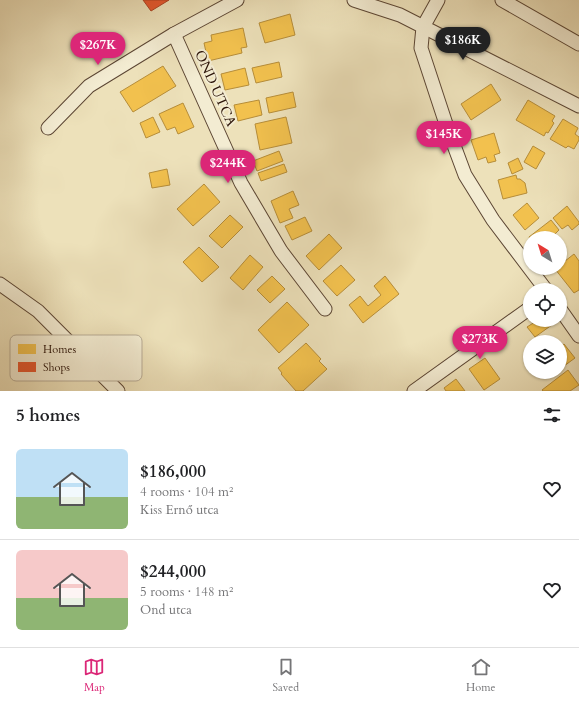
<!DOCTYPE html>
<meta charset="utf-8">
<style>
:root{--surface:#fff;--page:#f2f2f2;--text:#202124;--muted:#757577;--line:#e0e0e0;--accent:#db2777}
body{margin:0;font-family:Cardo,serif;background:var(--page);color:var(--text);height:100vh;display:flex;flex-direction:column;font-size:15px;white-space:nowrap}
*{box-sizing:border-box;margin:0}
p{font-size:13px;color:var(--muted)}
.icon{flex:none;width:22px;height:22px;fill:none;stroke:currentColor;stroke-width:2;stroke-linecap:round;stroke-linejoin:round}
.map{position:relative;height:391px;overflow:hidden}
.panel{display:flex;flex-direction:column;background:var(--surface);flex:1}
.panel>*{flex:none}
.needle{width:26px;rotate:322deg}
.buttons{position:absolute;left:523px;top:231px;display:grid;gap:8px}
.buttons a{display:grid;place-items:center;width:44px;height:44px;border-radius:50%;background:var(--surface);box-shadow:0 1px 3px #0004;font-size:20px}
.price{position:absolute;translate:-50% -34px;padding:0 9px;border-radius:14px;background:var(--accent);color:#fff;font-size:13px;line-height:26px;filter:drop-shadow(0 1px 2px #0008)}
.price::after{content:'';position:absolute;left:50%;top:24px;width:12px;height:9px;margin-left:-6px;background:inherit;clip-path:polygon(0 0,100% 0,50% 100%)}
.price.active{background:#222;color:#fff}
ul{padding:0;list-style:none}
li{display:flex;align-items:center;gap:12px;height:100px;padding:0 16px}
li+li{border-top:1px solid var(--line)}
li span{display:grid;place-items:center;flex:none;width:112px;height:80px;border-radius:6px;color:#555}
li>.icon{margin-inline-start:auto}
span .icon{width:48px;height:48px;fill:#fffc;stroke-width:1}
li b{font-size:17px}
h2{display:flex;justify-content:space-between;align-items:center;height:48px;padding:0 16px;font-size:17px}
.menu{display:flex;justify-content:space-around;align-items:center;height:56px;border-top:1px solid var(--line);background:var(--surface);font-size:11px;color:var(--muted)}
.menu a{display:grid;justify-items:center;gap:2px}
.menu .active{color:var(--accent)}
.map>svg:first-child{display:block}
</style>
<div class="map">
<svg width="579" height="391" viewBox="0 0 579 391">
<rect width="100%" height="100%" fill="#ede1ba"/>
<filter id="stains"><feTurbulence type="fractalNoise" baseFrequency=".005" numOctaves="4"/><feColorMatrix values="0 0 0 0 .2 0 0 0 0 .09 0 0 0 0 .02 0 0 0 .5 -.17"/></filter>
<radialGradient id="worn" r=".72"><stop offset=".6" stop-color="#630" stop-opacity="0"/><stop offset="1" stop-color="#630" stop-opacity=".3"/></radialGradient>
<g fill="#f2c14e" stroke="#b68d39">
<path d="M290,14l5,21 -30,8 -6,-20z"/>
<path d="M243,28l4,19 -6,1 1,5 -34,8 -4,-18 8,-2 -1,-6z"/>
<path d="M279,62l3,15 -26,6 -4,-15z"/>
<path d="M163,66l13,20 -43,26 -13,-20z"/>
<path d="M245,68l4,17 -24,5 -4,-16z"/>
<path d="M491,84l10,16 -30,20 -10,-16z"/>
<path d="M293,92l3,15 -27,6 -3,-15z"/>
<path d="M259,100l3,15 -24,6 -4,-16z"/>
<path d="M528,100l27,16 -3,5 2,2 -6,10 -2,-1 -2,4 -28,-16z"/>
<path d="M183,103l11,24 -16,7 -3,-7 -8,3 -8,-16z"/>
<path d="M153,117l7,15 -14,6 -6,-15z"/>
<path d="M286,117l6,26 -32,7 -5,-26z"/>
<path d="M563,119l15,9 -3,6 4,3v3l-5,9 -6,-3 -2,2 -16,-9z"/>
<path d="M494,133l6,20 -6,2 2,6 -8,2 -2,-6 -8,3 -7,-20z"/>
<path d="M533,146l12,7 -9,16 -12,-7z"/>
<path d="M279,151l4,10 -26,10 -4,-10z"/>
<path d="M518,158l5,11 -11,5 -4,-11z"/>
<path d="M284,164l3,8 -26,9 -3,-8z"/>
<path d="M167,169l3,16 -18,3 -3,-15z"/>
<path d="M516,175l1,4h3l5,4 2,10 -24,6 -5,-19z"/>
<path d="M204,184l16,18 -27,24 -16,-17z"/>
<path d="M293,191l6,14 -10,4 4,9 -13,5 -9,-22z"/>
<path d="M527,203l12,15 -14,12 -12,-15z"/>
<path d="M567,206l12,16v2l-7,6 -4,-5 -6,4 -9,-11z"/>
<path d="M230,215l13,12 -21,21 -13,-12z"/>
<path d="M305,217l7,14 -20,9 -7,-14z"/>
<path d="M551,220l8,10 -6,6 2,2h-25v1l-1,-2z"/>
<path d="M329,234l13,14 -23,22 -13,-14z"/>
<path d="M199,247l20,20 -17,15 -19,-20z"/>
<path d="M574,254l5,7v29l-5,3 -19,-24 5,-1v-3z"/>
<path d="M250,255l13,12 -20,23 -13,-12z"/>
<path d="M341,265l14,15 -18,16 -14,-15z"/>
<path d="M272,276l13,13 -15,14 -13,-13z"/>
<path d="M385,276l14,18 -36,29 -14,-18 11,-9 8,10 13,-11 -7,-9z"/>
<path d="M287,302l22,23 -30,28 -21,-23z"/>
<path d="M538,320h17l1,2 -21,15 -8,-10z"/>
<path d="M306,343l15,16 -2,2 8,8 -24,22h-7l-15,-17 1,-1 -4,-5z"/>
<path d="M564,344l11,14 -15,11v-22z"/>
<path d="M485,358l15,21 -16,11 -15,-21z"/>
<path d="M568,370l11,15 -9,6h-27l-1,-1z"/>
<path d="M456,379l9,12h-19l-2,-3z"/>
</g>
<path fill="#e4572e" stroke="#ac4323" d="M143,0h26l-18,11z"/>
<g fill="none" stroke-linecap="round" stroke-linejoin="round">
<defs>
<g id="street">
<path d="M354,0l46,15 179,91"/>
<path d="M438,0l-15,27 -2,21 25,76 19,51 28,45 53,70"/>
<path d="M502,0l77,44"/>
<path d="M174,34l67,149 40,68 44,58"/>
<path d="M48,128l41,-42 85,-52 63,-34"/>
<path d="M0,284l38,27 80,80"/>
<path d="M560,309l19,27"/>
<path d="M414,391l116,-83"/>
</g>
</defs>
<use href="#street" stroke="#5c4634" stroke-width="15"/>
<use href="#street" stroke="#f3ecd2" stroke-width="13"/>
</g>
<g text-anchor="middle" stroke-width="4" stroke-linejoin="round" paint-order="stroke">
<g font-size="14" fill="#2b1308" stroke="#f3ecd2">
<text transform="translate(216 88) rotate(66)" y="5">OND UTCA</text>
</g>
</g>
<rect x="10" y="335" width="132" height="46" rx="6" fill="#f3ecd2" stroke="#b7ab95" stroke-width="1"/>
<rect x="18" y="344" width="18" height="10" fill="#f2c14e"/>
<rect x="18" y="362" width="18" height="10" fill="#e4572e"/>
<g font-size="11" fill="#2b1308">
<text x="43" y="353">Homes</text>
<text x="43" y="371">Shops</text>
</g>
<rect width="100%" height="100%" filter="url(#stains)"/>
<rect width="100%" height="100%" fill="url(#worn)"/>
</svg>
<div class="buttons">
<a><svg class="needle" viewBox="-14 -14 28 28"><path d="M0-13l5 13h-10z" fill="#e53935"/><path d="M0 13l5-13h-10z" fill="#757577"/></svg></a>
<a><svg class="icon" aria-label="locate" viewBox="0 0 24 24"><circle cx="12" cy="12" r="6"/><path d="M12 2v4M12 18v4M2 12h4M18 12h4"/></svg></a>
<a><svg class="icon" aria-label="layers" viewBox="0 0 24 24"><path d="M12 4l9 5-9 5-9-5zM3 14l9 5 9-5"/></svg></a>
</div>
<b class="price active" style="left:463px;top:61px">$186K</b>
<b class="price" style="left:98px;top:66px">$267K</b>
<b class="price" style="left:444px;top:155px">$145K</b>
<b class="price" style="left:228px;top:184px">$244K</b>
<b class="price" style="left:480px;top:360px">$273K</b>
</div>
<section class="panel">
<h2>5 homes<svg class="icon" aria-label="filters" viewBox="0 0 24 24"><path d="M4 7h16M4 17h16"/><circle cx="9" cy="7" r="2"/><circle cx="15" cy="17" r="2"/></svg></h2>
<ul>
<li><span style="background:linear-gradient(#bfe0f5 60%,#8fb573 0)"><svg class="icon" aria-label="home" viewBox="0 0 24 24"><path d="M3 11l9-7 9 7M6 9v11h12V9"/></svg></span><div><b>$186,000</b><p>4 rooms · 104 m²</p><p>Kiss Ernő utca</p></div><svg class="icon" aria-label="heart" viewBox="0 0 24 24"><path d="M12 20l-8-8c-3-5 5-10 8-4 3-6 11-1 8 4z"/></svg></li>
<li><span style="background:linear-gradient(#f6c9c9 60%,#8fb573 0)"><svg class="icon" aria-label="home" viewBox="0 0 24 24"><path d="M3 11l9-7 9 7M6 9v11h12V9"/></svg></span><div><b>$244,000</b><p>5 rooms · 148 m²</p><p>Ond utca</p></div><svg class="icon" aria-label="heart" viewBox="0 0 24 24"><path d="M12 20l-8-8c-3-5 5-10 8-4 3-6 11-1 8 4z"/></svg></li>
</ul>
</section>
<nav class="menu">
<a class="active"><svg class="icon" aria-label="map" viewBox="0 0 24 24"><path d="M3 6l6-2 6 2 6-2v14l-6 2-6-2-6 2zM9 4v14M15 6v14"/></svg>Map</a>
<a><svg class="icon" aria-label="saved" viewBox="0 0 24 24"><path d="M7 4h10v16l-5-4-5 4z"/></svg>Saved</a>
<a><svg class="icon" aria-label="home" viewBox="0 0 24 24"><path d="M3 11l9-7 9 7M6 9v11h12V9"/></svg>Home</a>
</nav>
